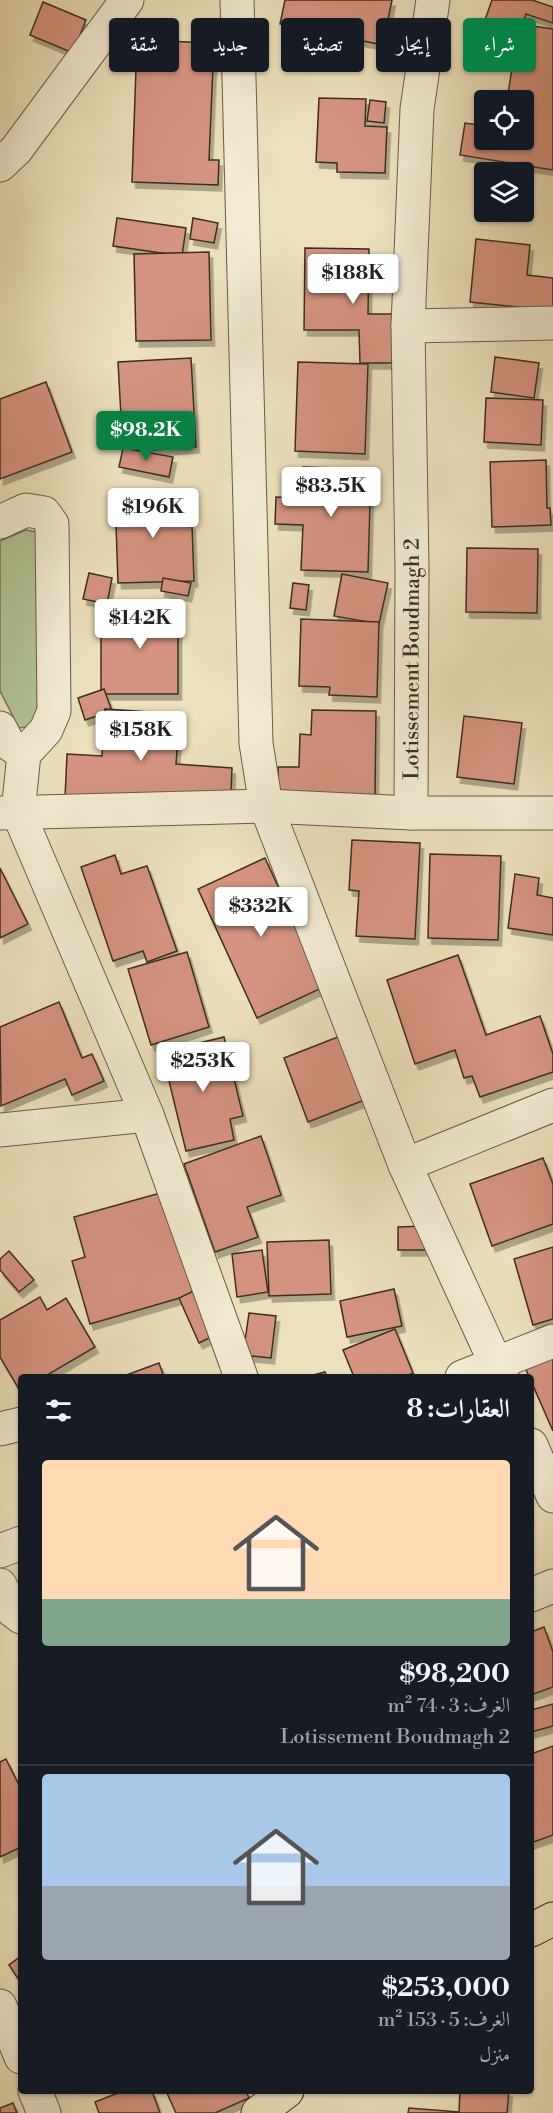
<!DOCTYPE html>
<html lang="ar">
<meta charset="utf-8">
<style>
:root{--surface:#171b24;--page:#242831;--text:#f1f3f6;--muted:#9ea1a6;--line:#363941;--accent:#0b8043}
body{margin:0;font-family:"Libre Bodoni",Amiri,serif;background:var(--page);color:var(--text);direction:rtl;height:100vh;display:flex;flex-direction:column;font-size:22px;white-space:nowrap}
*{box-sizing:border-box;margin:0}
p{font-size:20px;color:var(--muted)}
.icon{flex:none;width:33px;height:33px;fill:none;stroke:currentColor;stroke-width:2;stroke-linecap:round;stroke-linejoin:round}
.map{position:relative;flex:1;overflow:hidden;direction:ltr}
.drawer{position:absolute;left:18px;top:1374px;width:516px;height:720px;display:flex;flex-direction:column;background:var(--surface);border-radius:6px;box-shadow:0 2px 4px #0004;direction:rtl}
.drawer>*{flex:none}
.guide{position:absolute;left:18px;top:18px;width:518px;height:54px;direction:rtl;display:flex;gap:12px}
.controls{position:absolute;left:474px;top:90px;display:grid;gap:12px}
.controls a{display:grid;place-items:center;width:60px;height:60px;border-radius:6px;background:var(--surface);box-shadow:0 2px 4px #0004;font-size:30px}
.price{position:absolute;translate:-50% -51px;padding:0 14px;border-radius:6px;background:#fff;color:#222;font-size:20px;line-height:39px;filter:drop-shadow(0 2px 3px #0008)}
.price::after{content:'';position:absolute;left:50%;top:36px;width:18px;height:14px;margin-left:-9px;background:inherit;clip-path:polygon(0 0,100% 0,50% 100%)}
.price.on{background:var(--accent);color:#fff}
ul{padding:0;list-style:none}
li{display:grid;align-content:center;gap:12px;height:318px;padding:0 24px}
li+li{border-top:2px solid var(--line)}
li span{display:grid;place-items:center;height:186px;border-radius:6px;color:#555}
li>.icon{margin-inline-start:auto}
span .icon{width:108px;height:108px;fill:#fffc;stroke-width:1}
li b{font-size:26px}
h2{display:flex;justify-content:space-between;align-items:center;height:72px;padding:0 24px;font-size:26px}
.chip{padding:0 21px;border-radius:6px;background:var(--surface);box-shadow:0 2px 4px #0004;font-size:21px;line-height:54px}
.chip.on{background:var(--accent);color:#fff}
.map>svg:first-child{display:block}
</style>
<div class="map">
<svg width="553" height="2113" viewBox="0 0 553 2113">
<defs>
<filter id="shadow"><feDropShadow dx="3.5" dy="6" stdDeviation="0" flood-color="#0004"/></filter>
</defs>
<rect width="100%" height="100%" fill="#ede1bb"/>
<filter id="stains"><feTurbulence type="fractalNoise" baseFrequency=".00333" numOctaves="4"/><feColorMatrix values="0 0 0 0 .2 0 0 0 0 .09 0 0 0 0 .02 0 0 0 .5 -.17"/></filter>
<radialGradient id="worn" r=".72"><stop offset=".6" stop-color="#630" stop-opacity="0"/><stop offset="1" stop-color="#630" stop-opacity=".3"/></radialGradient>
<path fill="#b2c495" stroke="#76795c" stroke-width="1.5" d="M26,530l11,2 1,183 -5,11 -14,2 -19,-37v-150z"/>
<g fill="#d5947f" stroke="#3b2e23" stroke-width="1.5" filter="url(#shadow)">
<path d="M285,0h107l-9,45 -103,-21z"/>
<path d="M492,0h40l21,7v16l-27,-9 -15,44 -14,-4 9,-28 -21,-6z"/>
<path d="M43,2l43,18 -13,33 -43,-18z"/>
<path d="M519,24l34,5v141l-93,-15 5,-32 19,3v14h40v-40h-17z"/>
<path d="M311,35l36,8 -5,20 -35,-7z"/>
<path d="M137,40l77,3 -5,117h10l-1,25 -86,-3z"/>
<path d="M319,98l47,1 -1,27 22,1 -2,46 -48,-1v-9l-21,-1z"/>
<path d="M370,100l16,2 -2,21 -17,-2z"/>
<path d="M117,218l69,10 -4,28 -69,-10z"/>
<path d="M193,218l25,5 -4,20 -24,-4z"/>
<path d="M476,239l54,6 -3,30 26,3v38l-26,-8 -57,-6z"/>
<path d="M305,248l64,1 -1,65h44v49h-52l-1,-33h-55z"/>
<path d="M209,252l2,88 -75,1 -2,-87z"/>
<path d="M495,357l44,6 -5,35 -43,-6z"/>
<path d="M191,358l5,89 -73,5 -5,-90z"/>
<path d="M298,362l70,2 -3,90 -70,-3z"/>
<path d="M46,382l26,70 -72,27v-80z"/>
<path d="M486,398l57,2 -2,45 -57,-3z"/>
<path d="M123,448l50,9 -4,20 -50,-10z"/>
<path d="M546,460l1,48h3l1,17 -59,2 -2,-65z"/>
<path d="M303,467l68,2 -3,103 -67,-2 2,-45 -28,-1 1,-27 26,1z"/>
<path d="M183,493l1,32 8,-1 2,57 -76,2 -3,-87z"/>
<path d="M467,548l71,1 -1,64 -71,-1z"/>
<path d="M89,573l23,5 -5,26 -24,-5z"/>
<path d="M342,574l46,9 -9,41 -45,-8z"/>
<path d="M163,578l28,5 -3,13 -27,-5z"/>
<path d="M293,583l16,2 -3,25 -16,-2z"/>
<rect x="101" y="607" width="77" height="87"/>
<path d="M301,619l78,3 -2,75 -48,-2 1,-8 -31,-1z"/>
<path d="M104,689l8,22 -27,9 -7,-22z"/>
<path d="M105,709l75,5 -4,50 56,4 -1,25 -166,5 2,-44 35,2z"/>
<path d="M312,710l64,1 -1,87 -97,-2v-29h21l1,-33 11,1z"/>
<path d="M464,716l58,7 -8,61 -57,-7z"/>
<path d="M352,840l68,3 -5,96 -59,-3 3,-45 -10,-1z"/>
<path d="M430,854l71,2 -3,84 -70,-2z"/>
<path d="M115,855l6,19 26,-8 30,85 -30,11 -4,-11 -30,10 -32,-94z"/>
<path d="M265,858l59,129 -67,31 -59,-129z"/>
<path d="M0,868l28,56 -28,14z"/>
<path d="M515,874l24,4 -2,17 16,3v37l-45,-7z"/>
<path d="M187,952l22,75 -58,18 -23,-76z"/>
<path d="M458,955l28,80 54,-19 13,38v18l-73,25 -8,-21 -8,2 -9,-28 -40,14 -28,-84z"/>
<path d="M59,1002l23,56 10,-4 12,27 -32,14 -7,-16 -64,27 -1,-79z"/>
<path d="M343,1035l24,64 -59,23 -24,-64z"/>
<path d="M224,1037l19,79 -13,3 4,21 -48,11 -24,-99z"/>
<path d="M261,1136l20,59 -34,12 11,30 -43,15 -31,-88z"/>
<path d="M543,1158l10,26v40l-61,22 -22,-62z"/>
<path d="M175,1189l29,102 -114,33 -18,-63 13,-4 -11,-40z"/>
<path d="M425,1226v24h-27v-23z"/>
<path d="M329,1240l2,54 -62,2 -2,-54z"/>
<path d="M553,1247v72l-20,6 -19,-66z"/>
<path d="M262,1250l6,42 -31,5 -5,-43z"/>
<path d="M9,1251l25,29 -15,12 -19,-22v-11z"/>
<path d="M208,1284l20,45 -29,14 -20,-45z"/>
<path d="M394,1289l8,37 -55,11 -7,-36z"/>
<path d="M40,1297l7,13 19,-12 29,49 -51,30h-23l-1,14 -20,-34v-37z"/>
<path d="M249,1313l27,3 -5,42 -28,-3z"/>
<path d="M395,1329l18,44 -9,4h-50l-11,-27z"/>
<path d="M553,1354v77l-22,-50v-4h-2l-4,-10z"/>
<path d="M159,1363l5,14h-43z"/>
<path d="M325,1372l2,5h-21z"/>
<path d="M544,1627l9,25v35l-22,8v-63z"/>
<path d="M553,1704v22l-22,6v-22z"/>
<path d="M553,1746v89l-22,8v-89z"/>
<path d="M6,1759l15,30v58l-21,10v-95z"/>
<path d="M21,1956v27l-12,-18z"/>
<path d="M123,2091h29l8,22h-61l-4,-11z"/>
<path d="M166,2091h80l3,7 -34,15h-39z"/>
<path d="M460,2091h49l-2,22h-99l1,-5 50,4z"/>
<path d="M13,2103l4,10h-17v-5z"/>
</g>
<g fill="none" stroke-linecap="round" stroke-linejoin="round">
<defs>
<g id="minor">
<path d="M237,0l19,743 10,63 139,359 97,212"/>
<path d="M0,165l16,-15 111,-150"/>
<path d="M408,326l145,-3"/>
<path d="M0,522l26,-12 18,3 8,11 2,187 -8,19 -22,24 -6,58 129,303 94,262"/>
<path d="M0,728l8,15 16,11"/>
<path d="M0,813l266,-7 145,7h142"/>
<path id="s1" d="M411,813l1,-246 -4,-241 9,-217 16,-109"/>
<path d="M0,1130l147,-15"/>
<path d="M405,1165l148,-60"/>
<path d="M462,1377l91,-36"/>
<path d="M0,1429l21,-5"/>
<path d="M531,1445l22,51"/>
<path d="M0,1551l21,-8"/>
<path d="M0,1585l13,26 8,6"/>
<path d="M531,1595l22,-9"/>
<path d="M0,2006l21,51"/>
<path d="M35,2091l9,22"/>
</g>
<g id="primary">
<path d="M531,1930l22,-11"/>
<path d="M258,2113l29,-22"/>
</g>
</defs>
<use href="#minor" stroke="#685b49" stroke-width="35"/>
<use href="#primary" stroke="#3b2e23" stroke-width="35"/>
<use href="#minor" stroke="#f3ecd3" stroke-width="33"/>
<use href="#primary" stroke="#ede1bb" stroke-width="33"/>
</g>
<g text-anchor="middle" stroke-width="6" stroke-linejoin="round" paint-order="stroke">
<g font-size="21" fill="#3b2e23" stroke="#f3ecd3">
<text dy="7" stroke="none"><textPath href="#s1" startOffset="154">Lotissement Boudmagh 2</textPath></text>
</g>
</g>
<rect width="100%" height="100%" filter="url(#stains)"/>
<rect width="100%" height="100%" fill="url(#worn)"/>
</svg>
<div class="controls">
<a><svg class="icon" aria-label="locate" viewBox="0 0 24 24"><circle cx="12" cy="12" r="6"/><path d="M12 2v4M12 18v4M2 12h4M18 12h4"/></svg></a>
<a><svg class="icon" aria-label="layers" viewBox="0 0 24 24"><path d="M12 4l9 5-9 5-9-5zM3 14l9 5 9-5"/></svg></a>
</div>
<b class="price" style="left:353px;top:305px">$188K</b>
<b class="price on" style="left:146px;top:462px">$98.2K</b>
<b class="price" style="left:331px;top:518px">$83.5K</b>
<b class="price" style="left:153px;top:539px">$196K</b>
<b class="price" style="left:140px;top:650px">$142K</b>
<b class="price" style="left:141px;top:762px">$158K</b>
<b class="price" style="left:261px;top:938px">$332K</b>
<b class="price" style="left:203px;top:1093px">$253K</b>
<div class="guide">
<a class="chip on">شراء</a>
<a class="chip">إيجار</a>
<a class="chip">تصفية</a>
<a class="chip">جديد</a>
<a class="chip">شقة</a>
</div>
<section class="drawer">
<h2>العقارات: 8<svg class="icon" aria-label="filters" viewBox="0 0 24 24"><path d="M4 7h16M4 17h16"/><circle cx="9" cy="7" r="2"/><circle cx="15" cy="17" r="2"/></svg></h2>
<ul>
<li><span style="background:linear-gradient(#ffd9b3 75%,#7fa58c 0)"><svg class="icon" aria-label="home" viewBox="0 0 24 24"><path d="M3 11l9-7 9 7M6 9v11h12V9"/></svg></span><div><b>$98,200</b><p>الغرف: 3 · 74 m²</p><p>Lotissement Boudmagh 2</p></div></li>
<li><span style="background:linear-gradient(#a9c7e8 60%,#9aa5b1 0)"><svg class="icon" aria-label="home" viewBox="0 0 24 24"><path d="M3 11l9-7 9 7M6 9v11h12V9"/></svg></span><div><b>$253,000</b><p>الغرف: 5 · 153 m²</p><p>منزل</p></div></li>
</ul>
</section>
</div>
